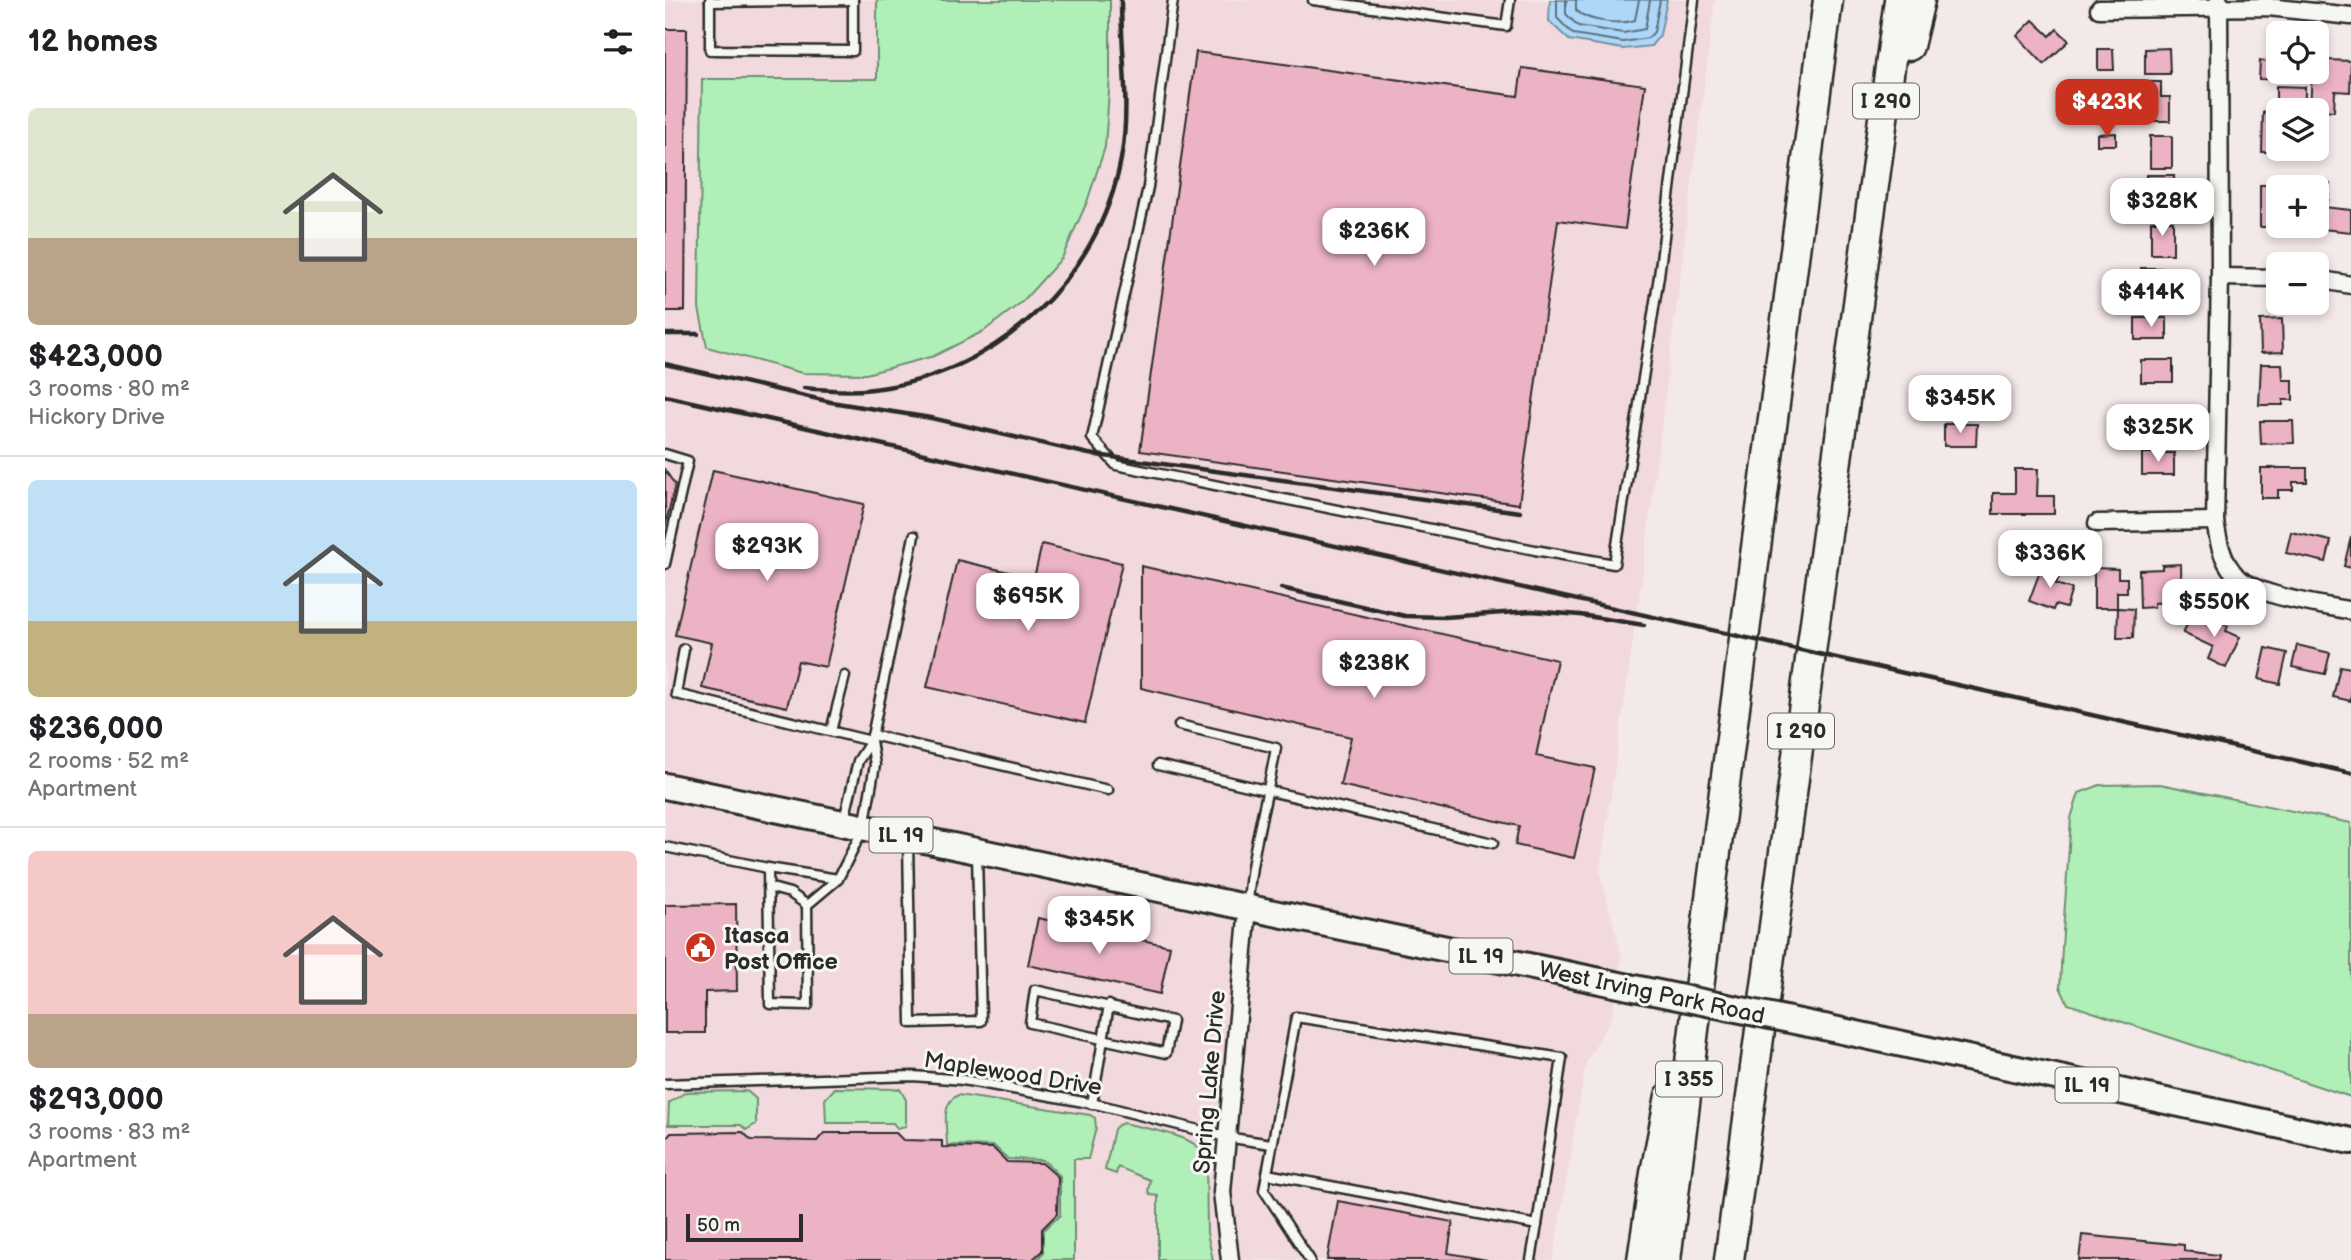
<!DOCTYPE html>
<meta charset="utf-8">
<style>
:root{--surface:#fff;--page:#f6f6f6;--text:#202124;--muted:#757577;--line:#e0e0e0;--accent:#c8321e}
body{margin:0;font-family:"Balsamiq Sans",sans-serif;background:var(--page);color:var(--text);height:100vh;display:flex;flex-direction:column;font-size:26px;white-space:nowrap}
*{box-sizing:border-box;margin:0}
p{font-size:23px;color:var(--muted)}
.icon{flex:none;width:38px;height:38px;fill:none;stroke:currentColor;stroke-width:2;stroke-linecap:round;stroke-linejoin:round}
.map{position:relative;flex:1;overflow:hidden}
.drawer{display:flex;flex-direction:column;background:var(--surface);width:665px}
.drawer>*{flex:none}
.controls{position:absolute;left:1601px;top:21px;display:grid;gap:14px}
.controls a{display:grid;place-items:center;width:63px;height:63px;border-radius:10px;background:var(--surface);box-shadow:0 4px 10px #0003;font-size:35px}
.scale{position:absolute;left:21px;bottom:18px;width:117px;box-sizing:border-box;padding-left:7px;border:4px solid #2b2b2b;border-top:0;font-size:19px;line-height:24px;white-space:nowrap;color:#2b2b2b;-webkit-text-stroke:5px #f6f6f2;paint-order:stroke}
.price{position:absolute;translate:-50% -60px;padding:0 16px;border-radius:14px;background:#fff;color:#222;font-size:23px;line-height:46px;filter:drop-shadow(0 2px 4px #0008)}
.price::after{content:'';position:absolute;left:50%;top:42px;width:21px;height:16px;margin-left:-10px;background:inherit;clip-path:polygon(0 0,100% 0,50% 100%)}
.price.selected{background:var(--accent);color:#fff}
ul{padding:0;list-style:none}
li{display:grid;align-content:center;gap:14px;height:371px;padding:0 28px}
li+li{border-top:2px solid var(--line)}
li span{display:grid;place-items:center;height:217px;border-radius:10px;color:#555}
li>.icon{margin-inline-start:auto}
span .icon{width:126px;height:126px;fill:#fffc;stroke-width:1}
li b{font-size:30px}
h2{display:flex;justify-content:space-between;align-items:center;height:84px;padding:0 28px;font-size:30px}
main{display:flex;flex:1;min-height:0}
.map>svg:first-child{display:block}
</style>
<main>
<section class="drawer">
<h2>12 homes<svg class="icon" aria-label="filters" viewBox="0 0 24 24"><path d="M4 7h16M4 17h16"/><circle cx="9" cy="7" r="2"/><circle cx="15" cy="17" r="2"/></svg></h2>
<ul>
<li><span style="background:linear-gradient(#dfe7d0 60%,#b9a48a 0)"><svg class="icon" aria-label="home" viewBox="0 0 24 24"><path d="M3 11l9-7 9 7M6 9v11h12V9"/></svg></span><div><b>$423,000</b><p>3 rooms · 80 m²</p><p>Hickory Drive</p></div></li>
<li><span style="background:linear-gradient(#bfe0f5 65%,#c2b280 0)"><svg class="icon" aria-label="home" viewBox="0 0 24 24"><path d="M3 11l9-7 9 7M6 9v11h12V9"/></svg></span><div><b>$236,000</b><p>2 rooms · 52 m²</p><p>Apartment</p></div></li>
<li><span style="background:linear-gradient(#f6c9c9 75%,#b9a48a 0)"><svg class="icon" aria-label="home" viewBox="0 0 24 24"><path d="M3 11l9-7 9 7M6 9v11h12V9"/></svg></span><div><b>$293,000</b><p>3 rooms · 83 m²</p><p>Apartment</p></div></li>
</ul>
</section>
<div class="map">
<svg width="1686" height="1260" viewBox="0 0 1686 1260">
<rect width="100%" height="100%" fill="#f4e9e9"/>
<filter id="ink" filterUnits="userSpaceOnUse"><feTurbulence type="fractalNoise" baseFrequency=".0143" numOctaves="2"/><feDisplacementMap in="SourceGraphic" scale="14" xChannelSelector="R" yChannelSelector="G"/><feConvolveMatrix kernelMatrix="1 2 1 2 8 2 1 2 1" color-interpolation-filters="sRGB"/></filter>
<g filter="url(#ink)">
<path fill="#f2d9de" d="M0,0h1050l-73,578 -42,293 22,87 -10,58 -26,47 -33,197h-888z"/>
<g fill="#b0f0b8" stroke="#6e8e72" stroke-width="2">
<path d="M212,0h233v76l-5,71 -18,55 -25,56 -39,43 -39,30 -50,25 -68,18 -64,-1 -95,-26 -8,-39 3,-229h175z"/>
<path d="M1495,784l191,39v274l-283,-93 -8,-17 2,-40 9,-129 8,-25 21,-8z"/>
<path d="M170,1088l65,1 6,11v26l-9,2 -4,-5h-67l-1,-24z"/>
<path d="M82,1091l9,8v25l-10,6 -5,-5h-73l1,-22 17,-11z"/>
<path d="M293,1095l132,20 5,3 1,10 -8,31h-14v101h-38l7,-7v-22l17,-16v-39l-17,-16 -35,-1 -14,-13 -47,-1c0,-18 -7,-41 11,-50z"/>
<path d="M459,1123c22,6 76,12 82,35l1,75 6,27h-55v-64l-8,-1 -2,-4 2,-11 -32,-13 -2,7 -11,-4 9,-41 4,-4z"/>
</g>
<path fill="#acd7f8" stroke="#7892a6" stroke-width="2" d="M885,0h117l-7,35 -9,11 -28,3 -54,-9 -20,-19z"/>
<g fill="none" stroke-linecap="round" stroke-linejoin="round">
<g stroke="#5f707d" stroke-width="2">
<path d="M892,0v18l16,16 50,8 25,-4 6,-6 6,-32"/>
<path d="M901,0v14l12,12 45,7 22,-4 5,-29"/>
<path d="M911,0v10c11,12 45,15 59,10l4,-20"/>
</g>
</g>
<g fill="#ecb3c5" stroke="#2b2b2b" stroke-width="2">
<path d="M1368,20l17,16 7,-7 12,12 -25,23 -27,-28z"/>
<path d="M0,29h22l-2,282h-20z"/>
<path d="M1504,48l1,26h-25v-25z"/>
<path d="M1433,49h15l1,21h-16z"/>
<path d="M531,52l322,44 4,-28 123,17 -20,144 -67,-9 -39,284 -379,-53z"/>
<path d="M1604,52h10v20h17v8l-37,-1 1,-18 9,1z"/>
<path d="M1661,60l25,1 -1,31 -15,-1 -1,20 -24,-2 2,-37h5v-9h9z"/>
<path d="M1473,82h23v15h9v24h-35v-18l11,1v-11h-8z"/>
<path d="M1611,86l29,1v17l-29,-1z"/>
<path d="M1598,112h16v37h4l-1,3h-20z"/>
<path d="M1451,133v12h-19v-11z"/>
<rect x="1485" y="136" width="22" height="32"/>
<rect x="1481" y="175" width="28" height="37"/>
<path d="M1649,183l16,1 -2,19 -11,-1v-15h-3z"/>
<path d="M1595,185h38v2h-19l1,40h-20z"/>
<path d="M1658,207l28,3v22l-29,-3z"/>
<rect x="1486" y="221" width="22" height="33"/>
<rect x="1476" y="268" width="32" height="22"/>
<rect x="1470" y="318" width="32" height="22"/>
<path d="M1617,319l1,33 -22,1 -1,-33z"/>
<rect x="1476" y="360" width="32" height="22"/>
<path d="M1596,364h21l1,16h10v20h-10v5h-24z"/>
<path d="M1486,407h22v14h4v18h-8v8h-35v-29h17z"/>
<path d="M1595,421h33l1,22 -33,1z"/>
<path d="M1279,424h33l-1,22h-32z"/>
<rect x="1477" y="453" width="32" height="22"/>
<path d="M1596,468h46v14h-14v8h-15v8h-17z"/>
<path d="M1350,469h23l-1,27h17v18h-61v-21h22z"/>
<path d="M0,470l10,15 -10,42z"/>
<path d="M48,470l151,34 -38,163 -28,-6 -11,46 -85,-19 10,-45 -37,-8z"/>
<path d="M1626,532l40,9 -5,21 -40,-9z"/>
<path d="M1686,537v31l-7,-2z"/>
<path d="M377,544l80,19 -37,160 -158,-36 30,-127 77,18z"/>
<path d="M1516,564l1,46h-11v-8l-17,1v4l-14,1 -1,-38 23,-1v-4z"/>
<path d="M476,566l416,94 -21,96 59,12 -21,90 -59,-13 4,-19 -179,-41 11,-48 -210,-49z"/>
<path d="M1377,566l18,7 -4,11 16,5 -6,19 -11,-3 -2,5 -24,-9z"/>
<path d="M1429,568l24,1v9h9v14h-10v16h-23z"/>
<path d="M1453,608l16,1 -1,29h-16z"/>
<path d="M1526,616l15,7 3,-6 19,9 -2,5 14,6 -14,31 -18,-9 5,-12 -30,-14z"/>
<path d="M1632,645l33,8 -5,21 -33,-7z"/>
<path d="M1601,648l21,5 -7,31 -21,-5z"/>
<path d="M1675,666l11,2v33l-18,-4z"/>
<path d="M71,904l1,87 -32,1v41h-40v-128z"/>
<path d="M373,918l132,28 -10,48 -132,-29z"/>
<path d="M78,1132l8,8 66,1 7,-8h72l7,7 39,1v6l51,1 14,14 35,1 16,14 -1,37 -15,15v22l-10,9h-367v-120l6,-7z"/>
<path d="M673,1201l115,21 -5,31 39,7h-160z"/>
<path d="M1417,1235l102,10v6l35,4 -1,5h-139z"/>
</g>
<g fill="none" stroke-linecap="round" stroke-linejoin="round">
<defs>
<g id="lane">
<path d="M45,0v50l143,1v-51"/>
<path d="M508,0l-25,187 -56,251 24,27 419,85 79,14 45,-288 35,-276"/>
<path d="M648,0l193,26 4,-26"/>
<path d="M45,2l143,-2"/>
<path d="M0,454l23,7 -23,103"/>
<path d="M19,649l-8,45 195,47"/>
<path d="M514,725l97,23c-9,53 -25,103 -28,156"/>
<path d="M166,731l14,-55"/>
<path d="M207,735l236,55"/>
<path d="M493,765l335,78"/>
<path d="M179,820l14,-59 13,-20 43,-205"/>
<path d="M243,839l3,184 70,-2 -4,-167"/>
<path d="M0,847l103,21 2,136 38,1 -1,-100 31,-26 26,-52 11,-62 -4,-24"/>
<path d="M103,868l70,11"/>
<path d="M103,887l22,6 17,12"/>
<path d="M370,990l137,31 -6,32 -136,-30z"/>
<path d="M0,1084l248,-8 50,4 137,25 126,32 45,7"/>
<path d="M427,1104l17,-99"/>
<path d="M602,1174l270,51 -6,35"/>
<path d="M645,1260l-46,-70 32,-173 266,41 -25,167"/>
</g>
<g id="street">
<path d="M1554,0l1,277 -5,244c3,18 6,37 18,51 19,25 87,32 118,39"/>
<path d="M1434,9l169,-2 83,9"/>
<path d="M1555,277l59,1"/>
<path d="M1652,279l34,6"/>
<path d="M1432,523l118,-2"/>
<path d="M565,1260l-8,-68 26,-285"/>
</g>
<g id="primary">
<path d="M0,786l964,201"/>
<path d="M1159,1027l527,114"/>
</g>
<g id="highway">
<path d="M1244,46l11,-46"/>
<path d="M977,1260l13,-87 15,-77"/>
<path d="M1001,1260l44,-362 118,-898"/>
<path d="M1064,1260l170,-1260"/>
</g>
</defs>
<use href="#lane" stroke="#2b2b2b" stroke-width="13"/>
<use href="#street" stroke="#2b2b2b" stroke-width="21"/>
<use href="#primary" stroke="#2b2b2b" stroke-width="30"/>
<use href="#highway" stroke="#2b2b2b" stroke-width="33"/>
<use href="#lane" stroke="#f6f6f2" stroke-width="8"/>
<use href="#street" stroke="#f6f6f2" stroke-width="16"/>
<use href="#primary" stroke="#f6f6f2" stroke-width="24"/>
<use href="#highway" stroke="#f6f6f2" stroke-width="28"/>
<g stroke="#2b2b2b" stroke-width="4.5">
<path d="M0,334h33"/>
<path d="M0,364l166,38 100,16 158,36 431,58"/>
<path d="M139,388c23,2 46,4 69,1 122,-14 226,-109 248,-230 10,-53 0,-105 0,-159"/>
<path d="M0,396l1686,377"/>
<path d="M616,588l124,28 40,1 87,-6 48,4 64,10"/>
</g>
<defs>
<path id="primary-bridge" d="M964,987l195,40"/>
</defs>
<use href="#primary-bridge" stroke="#2b2b2b" stroke-width="30" stroke-linecap="butt"/>
<use href="#primary-bridge" stroke="#f6f6f2" stroke-width="24"/>
</g>
</g>
<defs>
<symbol id="civic-disc" viewBox="-11 -11 22 22"><circle r="9.5" fill="#c8321e" stroke="#f6f6f2"/><path d="M-.6-6.5H3V-4.5H.6V-3L4-1V1h2V6H-6V1h2V-1L-.6-3ZM-1.2 2.5V6h2.4V2.5Z" fill="#fff"/></symbol>
</defs>
<g fill-rule="evenodd">
<use href="#civic-disc" x="18" y="930" width="35" height="35"/>
</g>
<g text-anchor="middle" stroke-width="6" stroke-linejoin="round" paint-order="stroke">
<g fill="#f6f6f2" stroke="#686867" stroke-width="2">
<rect x="1188" y="83.5" width="66" height="35" rx="5"/>
<rect x="1103" y="713.5" width="66" height="35" rx="5"/>
<rect x="204.5" y="817.5" width="63" height="35" rx="5"/>
<rect x="784.5" y="938.5" width="63" height="35" rx="5"/>
<rect x="991" y="1061.5" width="66" height="35" rx="5"/>
<rect x="1390.5" y="1067.5" width="63" height="35" rx="5"/>
</g>
<g font-size="21" font-weight="bold" fill="#2b2b2b">
<text x="1221" y="108">I 290</text>
<text x="1136" y="738">I 290</text>
<text x="236" y="842">IL 19</text>
<text x="816" y="963">IL 19</text>
<text x="1024" y="1086">I 355</text>
<text x="1422" y="1092">IL 19</text>
</g>
<g font-size="23" font-weight="bold" fill="#2b2b2b" stroke="#f6f6f2" text-anchor="start">
<text x="59" y="943">Itasca<tspan x="59" dy="26">Post Office</tspan></text>
</g>
<g font-size="23" fill="#2b2b2b" stroke="#f6f6f2">
<text transform="translate(987 992) rotate(12)" y="8">West Irving Park Road</text>
<text transform="translate(348 1073) rotate(9)" y="8">Maplewood Drive</text>
<text transform="translate(544 1082) rotate(-85)" y="8">Spring Lake Drive</text>
</g>
</g>
</svg>
<div class="controls">
<a><svg class="icon" aria-label="locate" viewBox="0 0 24 24"><circle cx="12" cy="12" r="6"/><path d="M12 2v4M12 18v4M2 12h4M18 12h4"/></svg></a>
<a><svg class="icon" aria-label="layers" viewBox="0 0 24 24"><path d="M12 4l9 5-9 5-9-5zM3 14l9 5 9-5"/></svg></a>
<a>+</a>
<a>−</a>
</div>
<div class="scale">50 m</div>
<b class="price selected" style="left:1442px;top:139px">$423K</b>
<b class="price" style="left:1497px;top:238px">$328K</b>
<b class="price" style="left:709px;top:268px">$236K</b>
<b class="price" style="left:1486px;top:329px">$414K</b>
<b class="price" style="left:1295px;top:435px">$345K</b>
<b class="price" style="left:1493px;top:464px">$325K</b>
<b class="price" style="left:102px;top:583px">$293K</b>
<b class="price" style="left:1385px;top:590px">$336K</b>
<b class="price" style="left:363px;top:633px">$695K</b>
<b class="price" style="left:1549px;top:639px">$550K</b>
<b class="price" style="left:709px;top:700px">$238K</b>
<b class="price" style="left:434px;top:956px">$345K</b>
</div>
</main>
